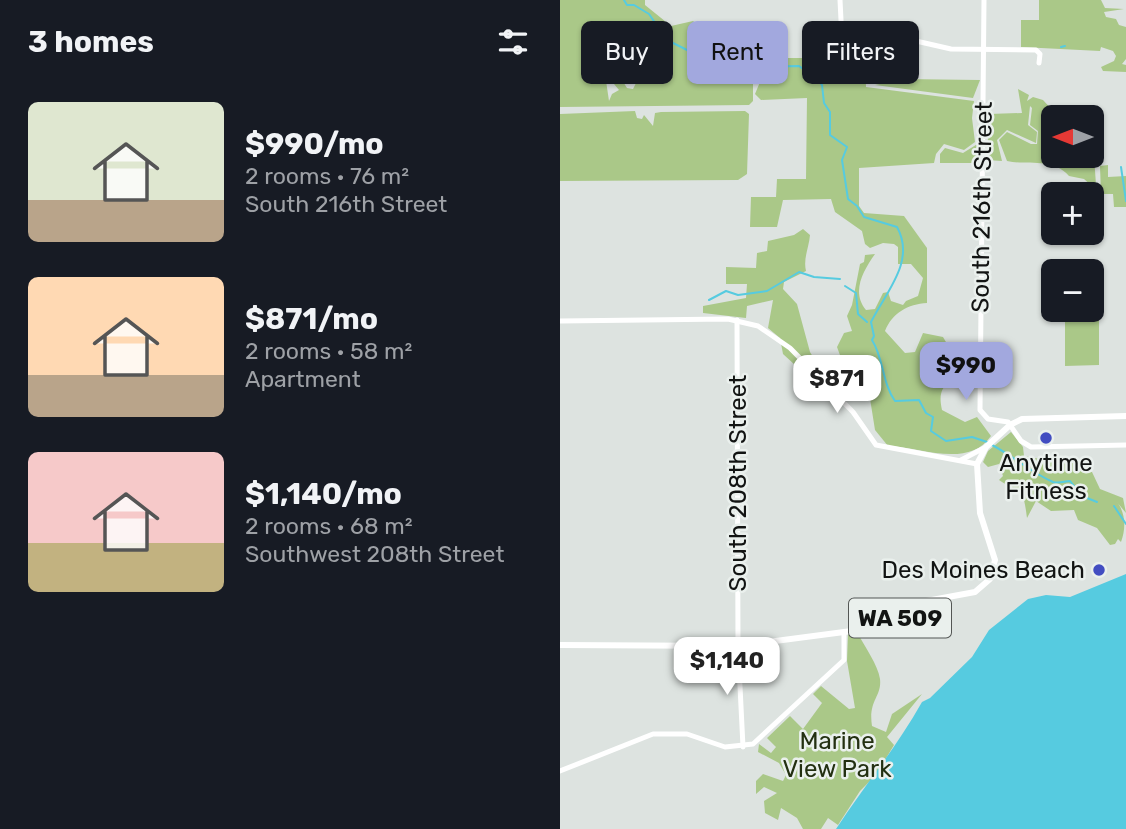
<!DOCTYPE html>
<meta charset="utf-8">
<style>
:root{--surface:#171b24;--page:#242831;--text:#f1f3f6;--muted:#9ea1a6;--accent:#a2a8de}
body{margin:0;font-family:Rubik,sans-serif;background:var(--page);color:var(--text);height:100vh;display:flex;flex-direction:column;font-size:26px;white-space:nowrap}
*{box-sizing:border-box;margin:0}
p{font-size:23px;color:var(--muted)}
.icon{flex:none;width:38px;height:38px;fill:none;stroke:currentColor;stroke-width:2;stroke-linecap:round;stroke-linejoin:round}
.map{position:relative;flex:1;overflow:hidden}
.details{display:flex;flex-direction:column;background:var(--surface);width:560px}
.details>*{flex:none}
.banner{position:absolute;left:21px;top:21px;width:439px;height:63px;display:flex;gap:14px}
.needle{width:46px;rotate:270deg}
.tools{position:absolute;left:481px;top:105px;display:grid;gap:14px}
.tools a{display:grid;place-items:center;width:63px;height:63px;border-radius:10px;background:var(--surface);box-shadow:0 2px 5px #0004;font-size:35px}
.price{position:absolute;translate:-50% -60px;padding:0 16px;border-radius:14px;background:#fff;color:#222;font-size:23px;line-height:46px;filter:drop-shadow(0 2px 4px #0008)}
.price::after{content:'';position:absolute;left:50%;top:42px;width:21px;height:16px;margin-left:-10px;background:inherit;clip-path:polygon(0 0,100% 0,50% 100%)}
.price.current{background:var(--accent);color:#111}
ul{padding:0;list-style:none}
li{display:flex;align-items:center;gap:21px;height:175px;padding:0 28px}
li span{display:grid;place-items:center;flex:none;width:196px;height:140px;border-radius:10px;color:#555}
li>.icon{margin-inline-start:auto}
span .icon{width:84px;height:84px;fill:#fffc;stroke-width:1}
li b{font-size:30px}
h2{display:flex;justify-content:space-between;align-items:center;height:84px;padding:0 28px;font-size:30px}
.tag{padding:0 24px;border-radius:10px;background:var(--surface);box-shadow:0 2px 5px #0004;font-size:24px;line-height:63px}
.tag.current{background:var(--accent);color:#111}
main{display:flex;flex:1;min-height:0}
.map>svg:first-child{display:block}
</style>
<main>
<section class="details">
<h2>3 homes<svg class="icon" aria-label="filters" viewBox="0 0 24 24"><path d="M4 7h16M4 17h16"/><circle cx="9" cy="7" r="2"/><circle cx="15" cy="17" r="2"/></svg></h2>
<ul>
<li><span style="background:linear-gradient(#dfe7d0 70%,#b9a48a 0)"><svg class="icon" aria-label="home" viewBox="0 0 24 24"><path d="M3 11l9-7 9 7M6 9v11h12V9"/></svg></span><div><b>$990/mo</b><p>2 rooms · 76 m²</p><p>South 216th Street</p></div></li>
<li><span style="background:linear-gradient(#ffd9b3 70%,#b9a48a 0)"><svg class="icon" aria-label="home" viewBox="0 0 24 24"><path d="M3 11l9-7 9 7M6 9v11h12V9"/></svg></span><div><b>$871/mo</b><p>2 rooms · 58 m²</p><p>Apartment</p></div></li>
<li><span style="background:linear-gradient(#f6c9c9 65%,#c2b280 0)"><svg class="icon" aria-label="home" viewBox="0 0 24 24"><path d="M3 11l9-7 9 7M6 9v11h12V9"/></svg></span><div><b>$1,140/mo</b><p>2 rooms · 68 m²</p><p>Southwest 208th Street</p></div></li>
</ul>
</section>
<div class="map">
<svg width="566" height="829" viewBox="0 0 566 829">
<rect width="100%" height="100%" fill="#dde3e0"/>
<g fill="#aac888" fill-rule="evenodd">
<path d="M0,0h85v5l26,21 22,-5 23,18 28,-9 29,15 -10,6 8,7h45l2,-5 47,1 1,33 108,14 -2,17 3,24 -11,8 -20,-6 -8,10 -2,9 -75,5v38l5,7 40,3 23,32v55c-19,1 -35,10 -42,28l20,22 10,-1 8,-19 20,4 10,17 -1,25c-12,9 -13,17 -10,31l23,12 12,-5 14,19c-23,33 -70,11 -103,10l-13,-16 -7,-44 -20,-9 -11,-30 7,-14 8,-2 -5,-15 5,-11 8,-41 4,-2 1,-7 10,-1c-12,17 -24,38 -9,56l9,-1 8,-16 5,-1 3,9 12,4 3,-4 12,-5 5,-18 -12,-14h-13v-17l-4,-3 -11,-1 -13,5 -5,-4 -3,-13 -27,-19 -4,-13 -48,1 -6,27h-27l1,-30h25l1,-18h29l1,-81 -46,2 -6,-6 5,-12 -13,-4 2,-4 -9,-3 1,9 12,4v17l-4,4 -189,2zM53,49l8,2 2,7 12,8 -3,6 4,11 -3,6 -6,-1 -5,-8 -6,-1 -2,5 5,6 -7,4 -3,7 -4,-27 -7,1 6,-6 -3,-6 13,-1z"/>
<path d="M479,0h62l4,8 19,1 -20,3 2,5 10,2 3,6 7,2v32l-4,5 4,1v7l-23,-1 -2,-4 13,-6 2,-5 -3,-5 -12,-4 -1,4 -79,-4v-27h18z"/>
<path d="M343,79l77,1 -7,18 -98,-13z"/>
<path d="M458,89l11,6 -2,6 6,-4 10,3 12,13 12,3 -13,1v39h40l2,29 -3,2 -9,-8 -15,-3c-17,-19 -40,-10 -62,-15l-8,-21 8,-8 24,12h6l1,-13 -8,-6 2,-17 -2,-2 -2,19 9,7 -1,11 -29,-13 -10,10 5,21 -15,-1 2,-46 33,-1z"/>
<path d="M75,111l2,7 5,1 2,-4 9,11 2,-13 6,-1 84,-1 4,3 -2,60 -9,6 -178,1v-67z"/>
<path d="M419,143l-1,20h-38v-9l5,-6 18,5z"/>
<path d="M548,165v12l18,-1v31h-12l-1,-13h-12l-1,-28z"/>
<path d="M243,229l7,6c-1,13 -7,23 -4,36l-22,11 -1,7 14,15 13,48 18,30 2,15 -47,-43 -3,-16 -12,-10 5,-28 -26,6 -1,12 -43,-5v-7l43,-8 1,-14h-21v-17l30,1 1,-15 10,-2 1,-10 26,-6z"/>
<path d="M505,315h34v50l-34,1z"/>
<path d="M451,432l12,15 1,9 43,8 12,-2 4,10h9l8,17 23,9 3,15 -10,-12c10,11 10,28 5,41l-3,-3 -3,5 -5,1 -13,-17 -19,-8 -4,-10 -23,1 -15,-10 -9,17c-4,-31 -5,-23 -28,-38l4,-4 -4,-12 -11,3 -5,-5 5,-11z"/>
<path d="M288,634h10c7,13 20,31 22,45 2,18 -12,21 -8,47l14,6 6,-18 30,-20 -35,43 7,8 -18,30 -16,16 -22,34 -10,-7 -7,11h-18l-6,-11 -16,-10 -3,12 -13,-7 -1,-12 13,-8 -13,-6 -8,7v-13l7,-7 20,7 3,-6 -7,-12 -21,-11 1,-8 12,9 5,-6 -9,-9 23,-22 13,13 19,-26 -9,-9 8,-8 28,23 6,-1 -8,-47z"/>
</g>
<path fill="#56cbe0" d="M566,574v255h-290c28,-43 61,-82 86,-127l8,-4 42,-41 17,-27 39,-31 18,-4 24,2z"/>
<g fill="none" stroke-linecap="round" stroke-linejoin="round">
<g stroke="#56cbe0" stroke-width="2">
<path d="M64,0l3,5h7l15,9 18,26 38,19 11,-3 9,-8 10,3 9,-5 6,4 1,14 4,3 44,-1 18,13 5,6 2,18 6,9v23l17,12 -5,13 6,39 9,7 7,11 33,10c19,34 -11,65 -26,95l3,14 -2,4c12,19 10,43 23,61l24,-1 7,13 7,4 -2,14 15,10 26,-4 15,5"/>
<path d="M501,47l4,-1"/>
<path d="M561,167l5,34"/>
<path d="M285,286l11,7 2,21 9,8"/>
<path d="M149,300l17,-9 12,4 29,-4 32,-19 15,5 26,2"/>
<path d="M432,445c21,11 38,27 61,37 6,2 12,-1 17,-1l12,15 15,6"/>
<path d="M554,506l12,18"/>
</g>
<g stroke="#fff" stroke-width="5">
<path d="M280,0l2,40 74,1 35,8 85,1 4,4 -1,9"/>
<path d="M424,0l-4,410 8,9 20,3 13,19 10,6 95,-2"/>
<path d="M177,320l1,326 5,101"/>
<path d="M0,321l168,-2 30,7 32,22 63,64 23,33 101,19"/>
<path d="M401,460l25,-13"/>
<path d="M0,771l93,-37h34l38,13 28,-3 91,-84v-28"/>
</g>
<path stroke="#fff" stroke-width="6" d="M0,645l178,1 106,-14 40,-5 37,-25 54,-10 15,-13 5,-19 -15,-47 -3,-49 9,-17 24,-22 12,-6 104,-3"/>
</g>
<g fill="#424dc1" stroke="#eaf0ed" stroke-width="2.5">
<circle cx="486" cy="438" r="7"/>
<circle cx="539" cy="570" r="7"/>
</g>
<g text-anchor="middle" stroke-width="5" stroke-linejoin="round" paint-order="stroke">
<rect fill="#eaf0ed" stroke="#535654" stroke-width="2" x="289" y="598.5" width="102" height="39" rx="5"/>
<g font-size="23" font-weight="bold" fill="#121413">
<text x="340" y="626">WA 509</text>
</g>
<g font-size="24" fill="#121413" stroke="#eaf0ed">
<text transform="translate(422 207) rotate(-89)" y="8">South 216th Street</text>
<text transform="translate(178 483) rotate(-90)" y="8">South 208th Street</text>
</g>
<g font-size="24" fill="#121413" stroke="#eaf0ed">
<text x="486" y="471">Anytime<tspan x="486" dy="28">Fitness</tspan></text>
<text x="525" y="578" text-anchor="end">Des Moines Beach</text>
</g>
<g font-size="24" fill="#233011" stroke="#eaf0ed">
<text x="277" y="749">Marine<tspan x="277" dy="28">View Park</tspan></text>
</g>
</g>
</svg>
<div class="tools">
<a><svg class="needle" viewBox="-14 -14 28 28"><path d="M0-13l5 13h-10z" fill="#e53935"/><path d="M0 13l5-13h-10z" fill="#9ea1a6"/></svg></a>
<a>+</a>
<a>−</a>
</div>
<b class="price current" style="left:406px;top:402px">$990</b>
<b class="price" style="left:277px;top:415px">$871</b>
<b class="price" style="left:167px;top:697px">$1,140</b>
<div class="banner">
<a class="tag">Buy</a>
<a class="tag current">Rent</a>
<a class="tag">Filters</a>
</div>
</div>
</main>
